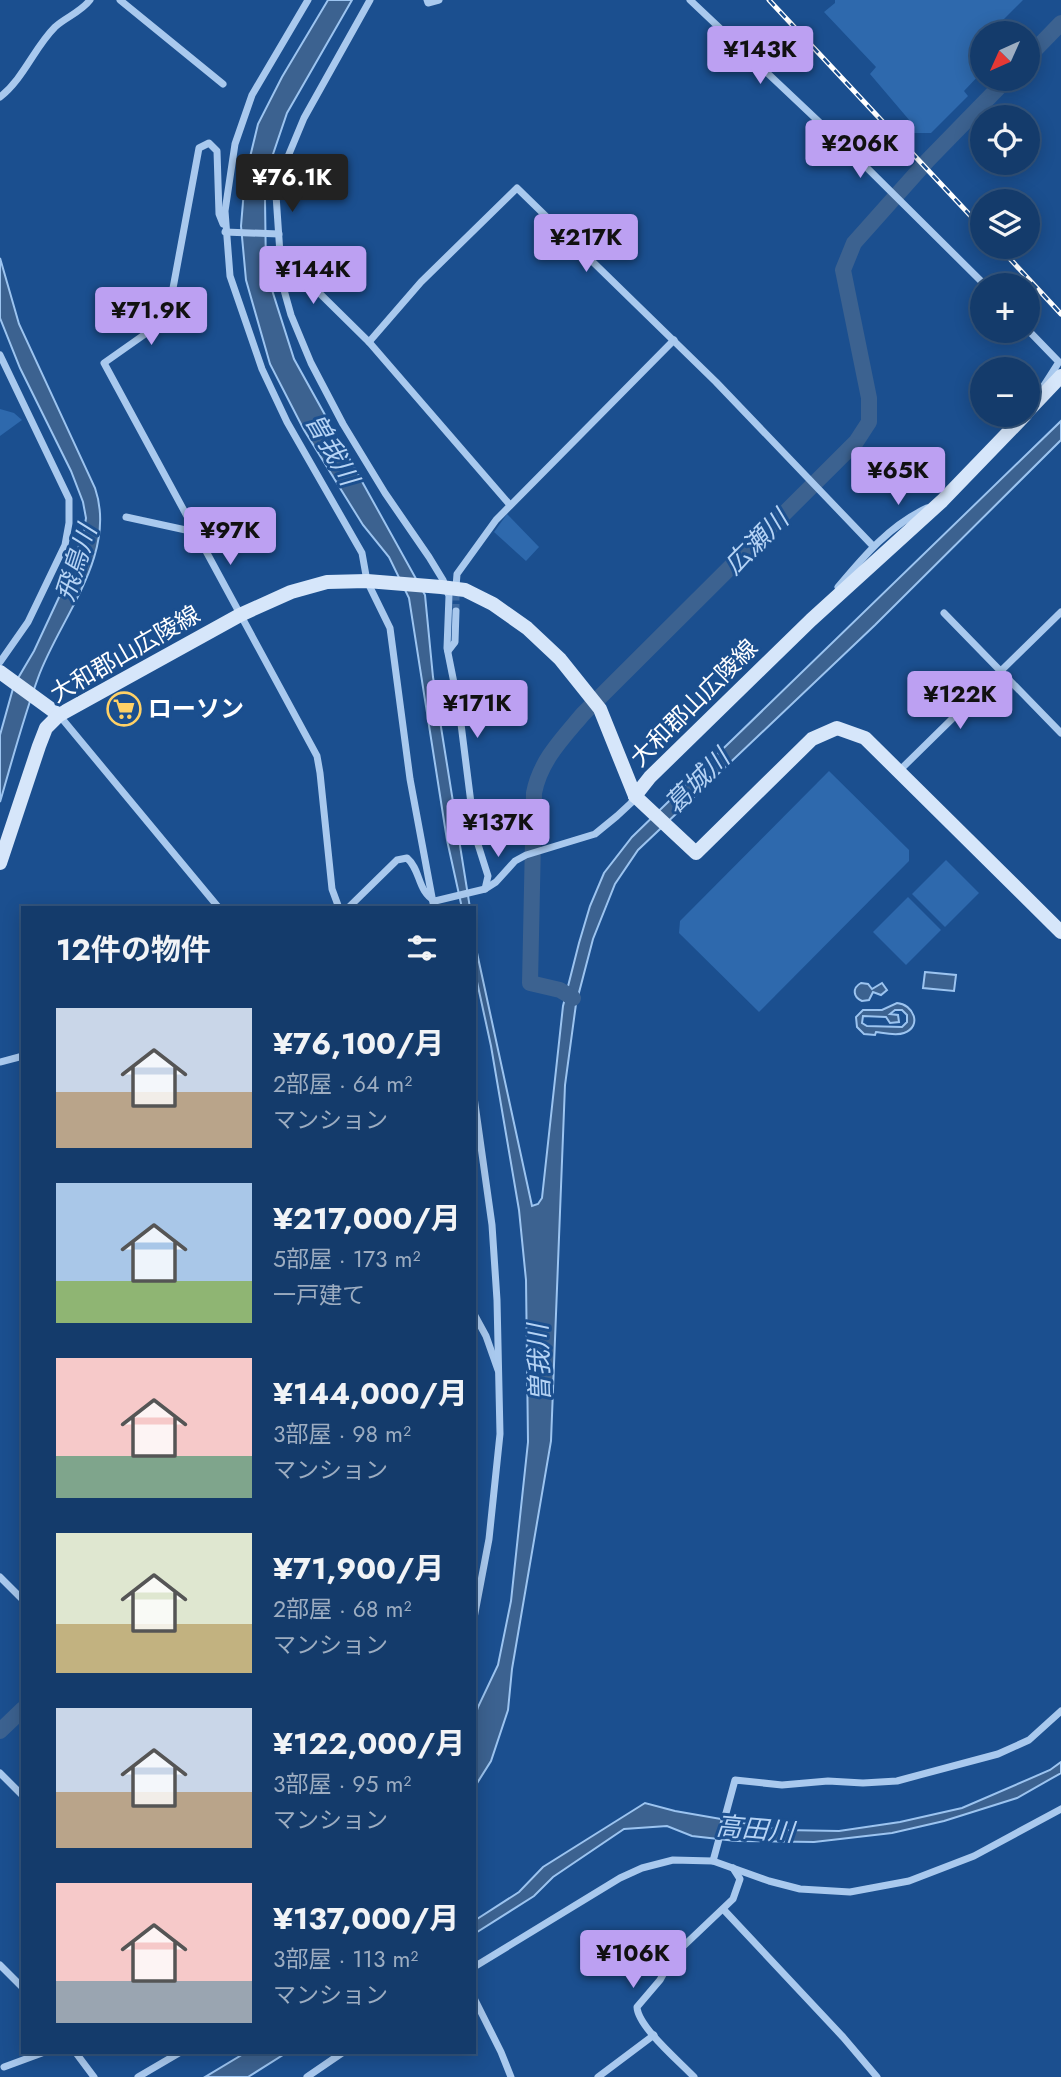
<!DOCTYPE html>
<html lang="ja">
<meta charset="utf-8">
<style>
:root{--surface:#143b6b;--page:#1d4271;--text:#f1f3f6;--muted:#9dadc1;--line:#33557e;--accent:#bca0f2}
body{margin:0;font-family:Jost,"Noto Sans JP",sans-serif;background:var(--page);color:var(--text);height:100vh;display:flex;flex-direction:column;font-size:26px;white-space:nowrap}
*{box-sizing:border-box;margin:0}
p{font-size:23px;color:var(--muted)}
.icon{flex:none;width:38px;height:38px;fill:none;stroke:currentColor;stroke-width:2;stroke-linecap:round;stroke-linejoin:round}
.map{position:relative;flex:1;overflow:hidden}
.drawer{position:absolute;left:21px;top:906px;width:455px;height:1148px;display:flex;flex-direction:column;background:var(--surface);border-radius:0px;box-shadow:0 4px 18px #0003,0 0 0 2px var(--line)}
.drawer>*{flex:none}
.needle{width:46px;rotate:225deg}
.buttons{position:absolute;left:970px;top:21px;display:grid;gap:14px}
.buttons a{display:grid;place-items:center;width:70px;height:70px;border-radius:50%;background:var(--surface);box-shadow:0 4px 18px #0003,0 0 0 2px var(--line);font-size:35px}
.price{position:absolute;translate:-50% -60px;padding:0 16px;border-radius:7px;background:var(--accent);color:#111;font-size:23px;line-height:46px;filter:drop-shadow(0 2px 4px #0008)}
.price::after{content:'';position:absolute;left:50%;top:42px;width:21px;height:16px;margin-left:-10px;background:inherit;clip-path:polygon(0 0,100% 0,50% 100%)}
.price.selected{background:#222;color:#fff}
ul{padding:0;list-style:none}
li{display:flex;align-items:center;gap:21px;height:175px;padding:0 35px}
li span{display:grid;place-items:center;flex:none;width:196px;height:140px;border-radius:0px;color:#555}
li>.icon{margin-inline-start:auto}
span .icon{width:84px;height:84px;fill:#fffc;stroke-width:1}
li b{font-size:30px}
h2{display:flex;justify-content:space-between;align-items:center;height:84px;padding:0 35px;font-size:30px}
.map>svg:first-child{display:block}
</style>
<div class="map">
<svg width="1061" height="2077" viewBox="0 0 1061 2077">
<rect width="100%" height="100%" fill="#1b4f8f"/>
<g fill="#2e69ad">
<path d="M835,0h188l-32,32 1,1h-10v39l-18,19 4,5 -37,37h-19l-7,-7 5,-5 -40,-47 6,-7 -52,-55 11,-9z"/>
<path d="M0,409l14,4 8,7 -22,16z"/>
<path d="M507,514l32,33 -13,14 -32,-29z"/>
<path d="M829,771l80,79v11l-150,151 -80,-79 1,-12z"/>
<path d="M946,860l33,33 -34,34 -33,-33z"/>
<path d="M908,897l33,33 -35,35 -33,-33z"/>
</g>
<g fill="#3c6290" stroke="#9cc4f0" stroke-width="2" fill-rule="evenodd">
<path d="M328,0h24l-65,113 -18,53 -4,33 1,72 28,88 131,236 8,82 37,231h-8l-15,-68 -38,-242 -20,-41 -26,-32 -59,-95 -34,-66 -24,-84 -5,-54 4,-48 13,-54 24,-47z"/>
<path d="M0,258l19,66 76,164c23,67 -36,131 -57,190 -15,41 -26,83 -38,124v-67l14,-50 20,-34 33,-71 17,-49 2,-13 -3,-16 -12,-31 -51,-103 -20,-50z"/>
<path d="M1061,421v19l-186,185 -237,225 -23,34 -22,55 -17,65 -11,81 -14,356 -39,228 -4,41 -17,51 -17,27v-68l4,-13 20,-42 13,-64 17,-159 -2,-162 -7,-70 -28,-164 -17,-78v-29l58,267 6,-2 4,-6 21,-192 16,-63 11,-37 14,-33 28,-36z"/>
<path d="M925,972l31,3 -2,16 -31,-3z"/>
<path d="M861,983l7,1 4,5 10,-6 5,7 -6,5 -8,-3 -4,8 -7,1c-9,-4 -10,-13 -1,-18z"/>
<path d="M897,1003c16,1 26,23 7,30 -8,3 -20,0 -28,-1l-1,3 -11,-1 -7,-7 -1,-10 7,-7h19zM895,1010h7l5,5v7l-5,5 -35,-1 -5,-3 1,-7 23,1 4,6 9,-1 -1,-7 -8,-1z"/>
<path d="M1061,1762v11l-44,25 -73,23 -52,12 -78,9 -78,-1 -44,-5 -25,-10 -43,3 -71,48 -19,19 -60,38v-13l45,-29 24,-25 102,-64 30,8 109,19 55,1 61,-9 62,-14 88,-38z"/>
<path d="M245,2053h41l-38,24h-43z"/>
</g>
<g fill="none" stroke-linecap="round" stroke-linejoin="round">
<g stroke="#3c6290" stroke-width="16">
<path d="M1027,58l34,-35"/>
<path d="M573,998l-13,-8 -30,-7 4,-190c6,-32 28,-54 49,-79l273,-272 13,-20v-24l-26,-128 11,-27 74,-83 79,-81"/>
<path d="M0,1731l23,-22"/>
</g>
<path stroke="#3d69a0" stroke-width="7" stroke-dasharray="7 3.5" stroke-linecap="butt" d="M456,611v-24"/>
<g stroke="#a9c9ee" stroke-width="7">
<path d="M120,0l103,84"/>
<path d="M308,0l-56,95 -17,49 -10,67 5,65 32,93 25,53 75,131 5,28 23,47 20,151 24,129"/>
<path d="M370,0l-66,118 -25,60 -3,17 6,88 9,32 20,48 32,61 42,69 44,64 14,23 6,16 -2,52 12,60 16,127 13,41 -3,13"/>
<path d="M427,0l1,3 11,-3"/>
<path d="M690,0l161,152 134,133"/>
<path d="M0,97c24,-19 34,-49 55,-70 11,-10 26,-15 35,-27"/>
<path d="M223,224l-4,-10 -2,-63 -8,-8 -10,5 -28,151 -13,15 -10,18 -44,31 213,393 3,17 12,116 7,19"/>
<path d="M225,232l54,2"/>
<path d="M279,249l22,26 68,67 141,163"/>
<path d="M1027,329l32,33 -16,25"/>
<path d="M369,342l52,-60 96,-94 199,194 157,164"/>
<path d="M0,355l69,144v24l-4,22 -37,77 -28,40"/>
<path d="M126,517l69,15"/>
<path d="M456,587l1,-13 39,-54 178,-180"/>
<path d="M838,587c26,-31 52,-62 89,-79"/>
<path d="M944,613l117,120"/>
<path d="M448,651l7,-9 1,-31"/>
<path d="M59,715l160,193"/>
<path d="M899,771l162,-159"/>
<path d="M348,908l49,-48 10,-2c14,12 10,33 28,43l50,-12 11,-7 19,-21 11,-6 69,-21 22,-18 14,-13 4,-7"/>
<path d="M0,1062l23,-6"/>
<path d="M474,1097l18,128 5,75 3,134 -11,105 -15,79"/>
<path d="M474,1314l12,22 12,34"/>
<path d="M0,1577l23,23"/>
<path d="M0,1773l23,23"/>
<path d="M713,1861l22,-81 47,5 46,-4 35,2 34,-2 101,-27 31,-14 32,-29"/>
<path d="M724,1910l119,127 34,40"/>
<path d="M0,1965l23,23"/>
<path d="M474,1967l146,-89 22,-10 31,-8 40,1 56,20 31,8 50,3 59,-11 65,-25 87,-47"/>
<path d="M474,1998l27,54 10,25"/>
<path d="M76,2053l18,24"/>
<path d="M4,2067l38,-14"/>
<path d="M138,2077l41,-24"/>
<path d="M307,2077l35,-24"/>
<path d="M598,2077l56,-42"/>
<path d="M694,2077c-14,-15 -56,-50 -57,-70l23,-27 13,-24 60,-57 7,-20 -7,-11"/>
</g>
<g stroke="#d6e6fa" stroke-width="14">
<path d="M1027,412l34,-36"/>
<path d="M0,672l59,43"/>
<path d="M635,796l61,57 116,-114 25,-11 28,10 196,194"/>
<path d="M635,796l15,-19 161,-157 131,-119 83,-86"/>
<path d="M0,863l39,-117 7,-18 13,-13 181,-100 51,-23 36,-10 40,-1 74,6 24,3 28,14 34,24 33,31 40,50 35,87"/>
</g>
<defs>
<g id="rail">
<path d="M769,0l213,228"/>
<path d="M999,247l62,67"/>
</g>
</defs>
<use href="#rail" stroke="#fff" stroke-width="5"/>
<use href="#rail" stroke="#1b4f8f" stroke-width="2.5" stroke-dasharray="8" stroke-linecap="butt"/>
</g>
<defs>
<symbol id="supermarket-ring" viewBox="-11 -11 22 22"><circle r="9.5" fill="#1b4f8f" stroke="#ffd166" stroke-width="1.5"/><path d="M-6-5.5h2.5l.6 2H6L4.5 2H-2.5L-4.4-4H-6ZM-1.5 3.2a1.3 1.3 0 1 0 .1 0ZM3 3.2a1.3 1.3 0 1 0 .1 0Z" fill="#ffd166"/></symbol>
</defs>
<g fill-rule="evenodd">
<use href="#supermarket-ring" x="105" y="690" width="38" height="38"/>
</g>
<g text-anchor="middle" stroke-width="6" stroke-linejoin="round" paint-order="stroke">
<g font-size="24" fill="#fff" stroke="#1b4f8f">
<text transform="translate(125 654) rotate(-30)" y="8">大和郡山広陵線</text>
<text transform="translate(694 703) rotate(-45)" y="8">大和郡山広陵線</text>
</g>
<g font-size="24" font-weight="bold" fill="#fff" stroke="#1b4f8f" text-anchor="start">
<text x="148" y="717">ローソン</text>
</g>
<g font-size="26" font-style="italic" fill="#b5d3f5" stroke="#1b4f8f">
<text transform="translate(332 449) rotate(60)" y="9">曽我川</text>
<text transform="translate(756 542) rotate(-45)" y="9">広瀬川</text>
<text transform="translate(76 563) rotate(-72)" y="9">飛鳥川</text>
<text transform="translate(697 781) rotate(-45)" y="9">葛城川</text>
<text transform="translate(539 1363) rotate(-92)" y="9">曽我川</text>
<text transform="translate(755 1829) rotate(5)" y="9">高田川</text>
</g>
</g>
</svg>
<div class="buttons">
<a><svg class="needle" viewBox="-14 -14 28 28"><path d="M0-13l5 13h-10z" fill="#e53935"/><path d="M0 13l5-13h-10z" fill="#9dadc1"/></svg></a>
<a><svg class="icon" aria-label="locate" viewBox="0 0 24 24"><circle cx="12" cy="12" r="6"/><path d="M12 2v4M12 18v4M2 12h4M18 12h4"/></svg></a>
<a><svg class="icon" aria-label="layers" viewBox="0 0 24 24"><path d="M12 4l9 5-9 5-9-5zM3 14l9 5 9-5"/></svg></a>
<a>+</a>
<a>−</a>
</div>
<b class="price" style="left:760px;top:86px">¥143K</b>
<b class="price" style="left:860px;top:180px">¥206K</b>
<b class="price selected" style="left:292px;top:214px">¥76.1K</b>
<b class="price" style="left:586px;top:274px">¥217K</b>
<b class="price" style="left:313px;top:306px">¥144K</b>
<b class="price" style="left:151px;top:347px">¥71.9K</b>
<b class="price" style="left:898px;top:507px">¥65K</b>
<b class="price" style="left:230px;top:567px">¥97K</b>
<b class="price" style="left:960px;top:731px">¥122K</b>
<b class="price" style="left:477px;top:740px">¥171K</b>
<b class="price" style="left:498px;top:859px">¥137K</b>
<b class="price" style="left:633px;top:1990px">¥106K</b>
<section class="drawer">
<h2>12件の物件<svg class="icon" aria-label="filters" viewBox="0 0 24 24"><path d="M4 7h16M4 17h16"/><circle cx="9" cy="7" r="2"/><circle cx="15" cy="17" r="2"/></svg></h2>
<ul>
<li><span style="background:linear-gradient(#c9d6e8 60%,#b9a48a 0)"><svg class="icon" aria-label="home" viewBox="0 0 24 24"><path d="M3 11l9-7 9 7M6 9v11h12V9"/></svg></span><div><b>¥76,100/月</b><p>2部屋 · 64 m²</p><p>マンション</p></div></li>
<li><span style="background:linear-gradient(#a9c7e8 70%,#8fb573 0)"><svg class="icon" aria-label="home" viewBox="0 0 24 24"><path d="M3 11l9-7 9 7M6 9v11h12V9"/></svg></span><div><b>¥217,000/月</b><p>5部屋 · 173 m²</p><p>一戸建て</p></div></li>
<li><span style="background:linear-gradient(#f6c9c9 70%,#7fa58c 0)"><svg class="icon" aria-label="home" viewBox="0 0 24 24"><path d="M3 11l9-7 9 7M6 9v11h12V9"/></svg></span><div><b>¥144,000/月</b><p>3部屋 · 98 m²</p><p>マンション</p></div></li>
<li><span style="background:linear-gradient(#dfe7d0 65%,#c2b280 0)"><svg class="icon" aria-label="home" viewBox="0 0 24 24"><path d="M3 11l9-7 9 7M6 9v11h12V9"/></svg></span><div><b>¥71,900/月</b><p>2部屋 · 68 m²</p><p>マンション</p></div></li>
<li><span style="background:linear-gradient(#c9d6e8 60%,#b9a48a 0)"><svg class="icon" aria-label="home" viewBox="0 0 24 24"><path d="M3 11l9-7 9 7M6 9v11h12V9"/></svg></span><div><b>¥122,000/月</b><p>3部屋 · 95 m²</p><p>マンション</p></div></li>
<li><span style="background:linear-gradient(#f6c9c9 70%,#9aa5b1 0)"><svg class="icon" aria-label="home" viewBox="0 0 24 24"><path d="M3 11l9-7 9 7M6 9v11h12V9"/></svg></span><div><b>¥137,000/月</b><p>3部屋 · 113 m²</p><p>マンション</p></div></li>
</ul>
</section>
</div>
